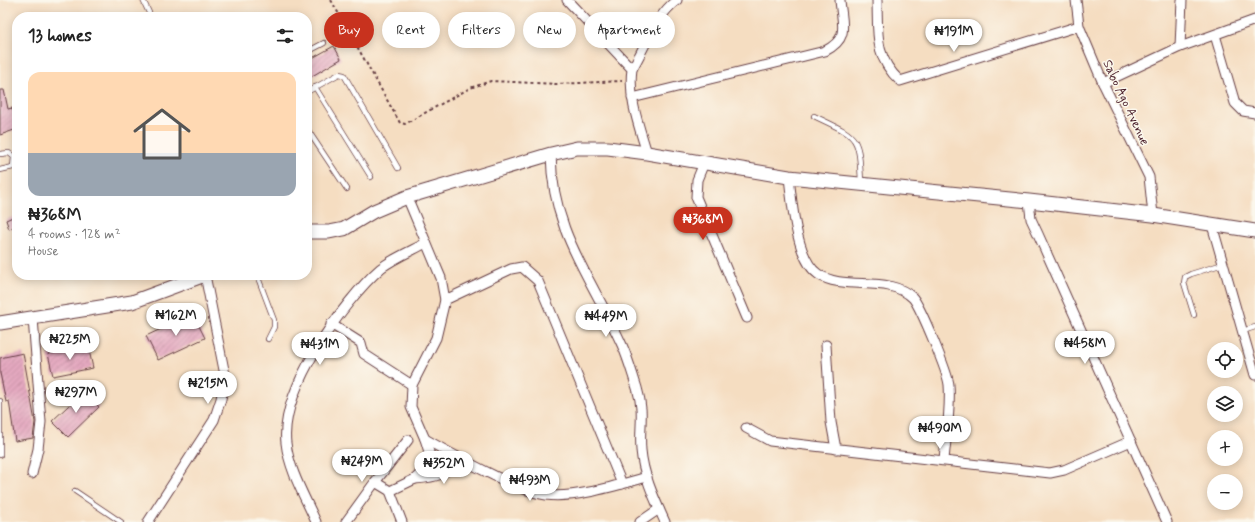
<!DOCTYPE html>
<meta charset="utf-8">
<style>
:root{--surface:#fff;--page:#f6f6f6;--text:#222;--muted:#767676;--accent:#c8321e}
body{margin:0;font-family:Mynerve,sans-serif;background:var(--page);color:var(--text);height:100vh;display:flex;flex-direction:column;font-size:15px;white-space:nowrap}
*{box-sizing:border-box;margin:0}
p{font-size:13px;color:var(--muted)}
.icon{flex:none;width:22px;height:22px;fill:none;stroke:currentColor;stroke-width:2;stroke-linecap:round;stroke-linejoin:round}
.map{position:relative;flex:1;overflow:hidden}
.drawer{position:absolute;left:12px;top:12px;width:300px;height:268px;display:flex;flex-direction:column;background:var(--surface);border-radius:16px;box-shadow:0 2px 10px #0003}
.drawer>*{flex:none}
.guide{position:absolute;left:324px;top:12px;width:380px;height:36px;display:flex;gap:8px}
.tools{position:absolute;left:1207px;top:342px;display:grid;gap:8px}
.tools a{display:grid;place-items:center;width:36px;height:36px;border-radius:50%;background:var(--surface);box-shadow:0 2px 10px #0003;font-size:20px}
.price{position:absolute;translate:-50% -34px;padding:0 9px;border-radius:14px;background:#fff;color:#222;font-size:13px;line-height:26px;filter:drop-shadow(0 1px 2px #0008)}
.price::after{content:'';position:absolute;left:50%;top:24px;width:12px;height:9px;margin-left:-6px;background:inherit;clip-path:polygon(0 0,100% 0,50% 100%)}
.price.selected{background:var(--accent);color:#fff}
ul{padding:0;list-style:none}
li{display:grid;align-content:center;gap:8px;height:212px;padding:0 16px}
li span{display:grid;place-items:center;height:124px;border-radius:12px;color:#555}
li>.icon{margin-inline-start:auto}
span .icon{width:72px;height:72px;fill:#fffc;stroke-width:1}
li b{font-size:17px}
h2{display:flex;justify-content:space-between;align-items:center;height:48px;padding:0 16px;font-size:17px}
.tag{padding:0 14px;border-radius:18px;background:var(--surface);box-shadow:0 2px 10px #0003;font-size:14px;line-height:36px}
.tag.selected{background:var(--accent);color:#fff}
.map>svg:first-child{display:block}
</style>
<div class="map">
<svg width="1255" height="522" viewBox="0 0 1255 522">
<defs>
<pattern id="building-hatch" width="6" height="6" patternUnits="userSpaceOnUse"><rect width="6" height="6" fill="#e4a8bf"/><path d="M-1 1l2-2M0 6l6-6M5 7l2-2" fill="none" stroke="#bb889b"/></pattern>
</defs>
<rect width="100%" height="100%" fill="#fbf7ec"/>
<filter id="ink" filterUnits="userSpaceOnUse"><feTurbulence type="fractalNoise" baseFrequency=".025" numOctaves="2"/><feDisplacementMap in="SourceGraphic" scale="8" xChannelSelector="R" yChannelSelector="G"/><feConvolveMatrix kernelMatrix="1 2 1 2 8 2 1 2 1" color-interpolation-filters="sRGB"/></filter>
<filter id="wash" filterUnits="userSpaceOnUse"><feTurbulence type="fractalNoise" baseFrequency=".012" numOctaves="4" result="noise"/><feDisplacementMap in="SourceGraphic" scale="16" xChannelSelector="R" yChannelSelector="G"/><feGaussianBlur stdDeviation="0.9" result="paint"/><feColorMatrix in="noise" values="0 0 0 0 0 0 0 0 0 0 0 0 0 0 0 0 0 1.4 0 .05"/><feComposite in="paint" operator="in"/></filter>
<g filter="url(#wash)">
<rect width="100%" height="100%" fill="#f5ddc1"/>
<g id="blocks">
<g fill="url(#building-hatch)">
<path d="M334,46l7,13 -34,20v-18z"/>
<path d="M0,90h4l4,19 4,-1 5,15v6l-17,6z"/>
<path d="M17,215v11l-8,3 -3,-9z"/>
<path d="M193,314l12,24 -47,22 -12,-24z"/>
<path d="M88,346l5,22 -40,8 -5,-22z"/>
<path d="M23,353l12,69 -2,16 -18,3 -6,-40 -3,1 -6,-29v-15z"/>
<path d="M84,391l15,16 -31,30 -16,-16z"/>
</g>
</g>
</g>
<g filter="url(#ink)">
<use href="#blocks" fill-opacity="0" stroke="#643c42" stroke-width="1"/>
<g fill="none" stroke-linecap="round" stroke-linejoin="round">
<defs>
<g id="lane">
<path d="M143,0l8,17"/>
<path d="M307,52l17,-9"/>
<path d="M315,87l56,90"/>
<path d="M307,92l32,-18 5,1 54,93"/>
<path d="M814,116c44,21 45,18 47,67"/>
<path d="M307,129l40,60"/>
<path d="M0,154l9,-1 5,4 -1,10 -13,3"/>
<path d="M257,275l17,45v7l-6,12"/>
<path d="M1194,315l-10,-32 1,-6 6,-3 32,-10"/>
<path d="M1243,331l12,-4"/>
<path d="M0,401v54"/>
<path d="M75,491l46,31"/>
</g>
<g id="street">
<path d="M567,0l65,69c-4,29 7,57 15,84"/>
<path d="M877,0c1,33 -3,57 23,81l179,-55"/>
<path d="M1076,0l3,26 24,57 46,94 4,38"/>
<path d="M1215,35l20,68 8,8 12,2"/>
<path d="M1180,47l2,-47"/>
<path d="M632,69c13,-22 24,-54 45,-69"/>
<path d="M1103,83l77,-36 75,-27"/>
<path d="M632,98l193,-47c25,-13 17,-26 15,-51"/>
<path d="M551,154c1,79 40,122 71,191 6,13 10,28 15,43 8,26 2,38 4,62 2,25 14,50 24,72"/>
<path d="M704,163l-7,17 -1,17 51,121"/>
<path d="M789,177c3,25 7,82 29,97 18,13 50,7 71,12 9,2 17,5 24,12 8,10 35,75 36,87 2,25 -3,51 -5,75"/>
<path d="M1029,201l2,18 7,15 129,288"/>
<path d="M1212,225l43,150"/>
<path d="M445,300l66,-31 11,-2 16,14 84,203"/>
<path d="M331,324l30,19 3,11 48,31"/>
<path d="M826,345l5,77 5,27"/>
<path d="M746,428l24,13 280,32 14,-3 67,-29"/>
<path d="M425,439c26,15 51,28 78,41 14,6 28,13 43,15 29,4 72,-10 101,-18"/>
<path d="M32,474l6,-25 3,-27 -8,-104"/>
<path d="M415,479c25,-2 26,-3 43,-20"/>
<path d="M375,482l33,-42"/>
<path d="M390,491l25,-12 9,-9 5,-18 -4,-13 -14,-32 1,-22 24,-47 9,-38 -4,-22 -34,-81"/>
<path d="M148,522l66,-102 7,-21 4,-24 -20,-100"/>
<path d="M316,522c-11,-25 -27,-52 -30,-79 -6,-53 57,-142 95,-175 13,-10 30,-17 45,-25"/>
<path d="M346,522l29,-40 15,9 12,31"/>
<path d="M640,522l19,-13"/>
</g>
<g id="secondary">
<path d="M307,232h22l15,-3 30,-18 33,-14 144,-43 26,-6h31l39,5 142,24 240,24 124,14 102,16"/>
<path d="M0,323l132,-21 73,-27"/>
</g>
</defs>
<use href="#lane" stroke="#643c42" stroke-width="6"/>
<use href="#street" stroke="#643c42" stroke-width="11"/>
<use href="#secondary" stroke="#643c42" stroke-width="15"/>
<path stroke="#643c42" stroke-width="2" stroke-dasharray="3 3" stroke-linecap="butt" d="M331,0l69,123 5,1 65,-36 21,-7 66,3 65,-3"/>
<use href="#lane" stroke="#fff" stroke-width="4.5"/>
<use href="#street" stroke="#fff" stroke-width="9"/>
<use href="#secondary" stroke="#fff" stroke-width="13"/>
</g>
</g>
<g text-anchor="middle" stroke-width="3" stroke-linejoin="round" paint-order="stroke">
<g font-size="13" fill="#4a1f2b" stroke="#fbf7ec">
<text transform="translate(1127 102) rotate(65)" y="5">Sabo Ago Avenue</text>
</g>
</g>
</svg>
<div class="tools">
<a><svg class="icon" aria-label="locate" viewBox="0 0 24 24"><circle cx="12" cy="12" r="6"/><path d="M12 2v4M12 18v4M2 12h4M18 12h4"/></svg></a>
<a><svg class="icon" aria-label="layers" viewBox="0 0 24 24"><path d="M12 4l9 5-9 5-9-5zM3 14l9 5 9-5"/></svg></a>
<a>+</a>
<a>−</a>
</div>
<b class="price" style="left:954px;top:53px">₦191M</b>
<b class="price selected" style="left:703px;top:241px">₦368M</b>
<b class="price" style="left:176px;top:337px">₦162M</b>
<b class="price" style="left:606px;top:338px">₦449M</b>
<b class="price" style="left:70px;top:361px">₦225M</b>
<b class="price" style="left:1085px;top:365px">₦458M</b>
<b class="price" style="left:320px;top:366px">₦431M</b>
<b class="price" style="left:208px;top:405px">₦215M</b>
<b class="price" style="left:76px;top:414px">₦297M</b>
<b class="price" style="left:940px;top:450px">₦490M</b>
<b class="price" style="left:362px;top:483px">₦249M</b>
<b class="price" style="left:444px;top:485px">₦352M</b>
<b class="price" style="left:530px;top:502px">₦493M</b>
<div class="guide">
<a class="tag selected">Buy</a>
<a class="tag">Rent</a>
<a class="tag">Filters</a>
<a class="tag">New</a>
<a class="tag">Apartment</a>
</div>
<section class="drawer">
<h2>13 homes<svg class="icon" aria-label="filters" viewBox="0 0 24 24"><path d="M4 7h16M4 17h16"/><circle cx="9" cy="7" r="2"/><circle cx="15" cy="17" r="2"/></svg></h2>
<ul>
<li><span style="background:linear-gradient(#ffd9b3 65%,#9aa5b1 0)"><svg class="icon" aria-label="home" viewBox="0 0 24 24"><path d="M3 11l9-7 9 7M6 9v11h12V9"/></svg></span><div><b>₦368M</b><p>4 rooms · 128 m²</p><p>House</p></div></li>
</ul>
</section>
</div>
